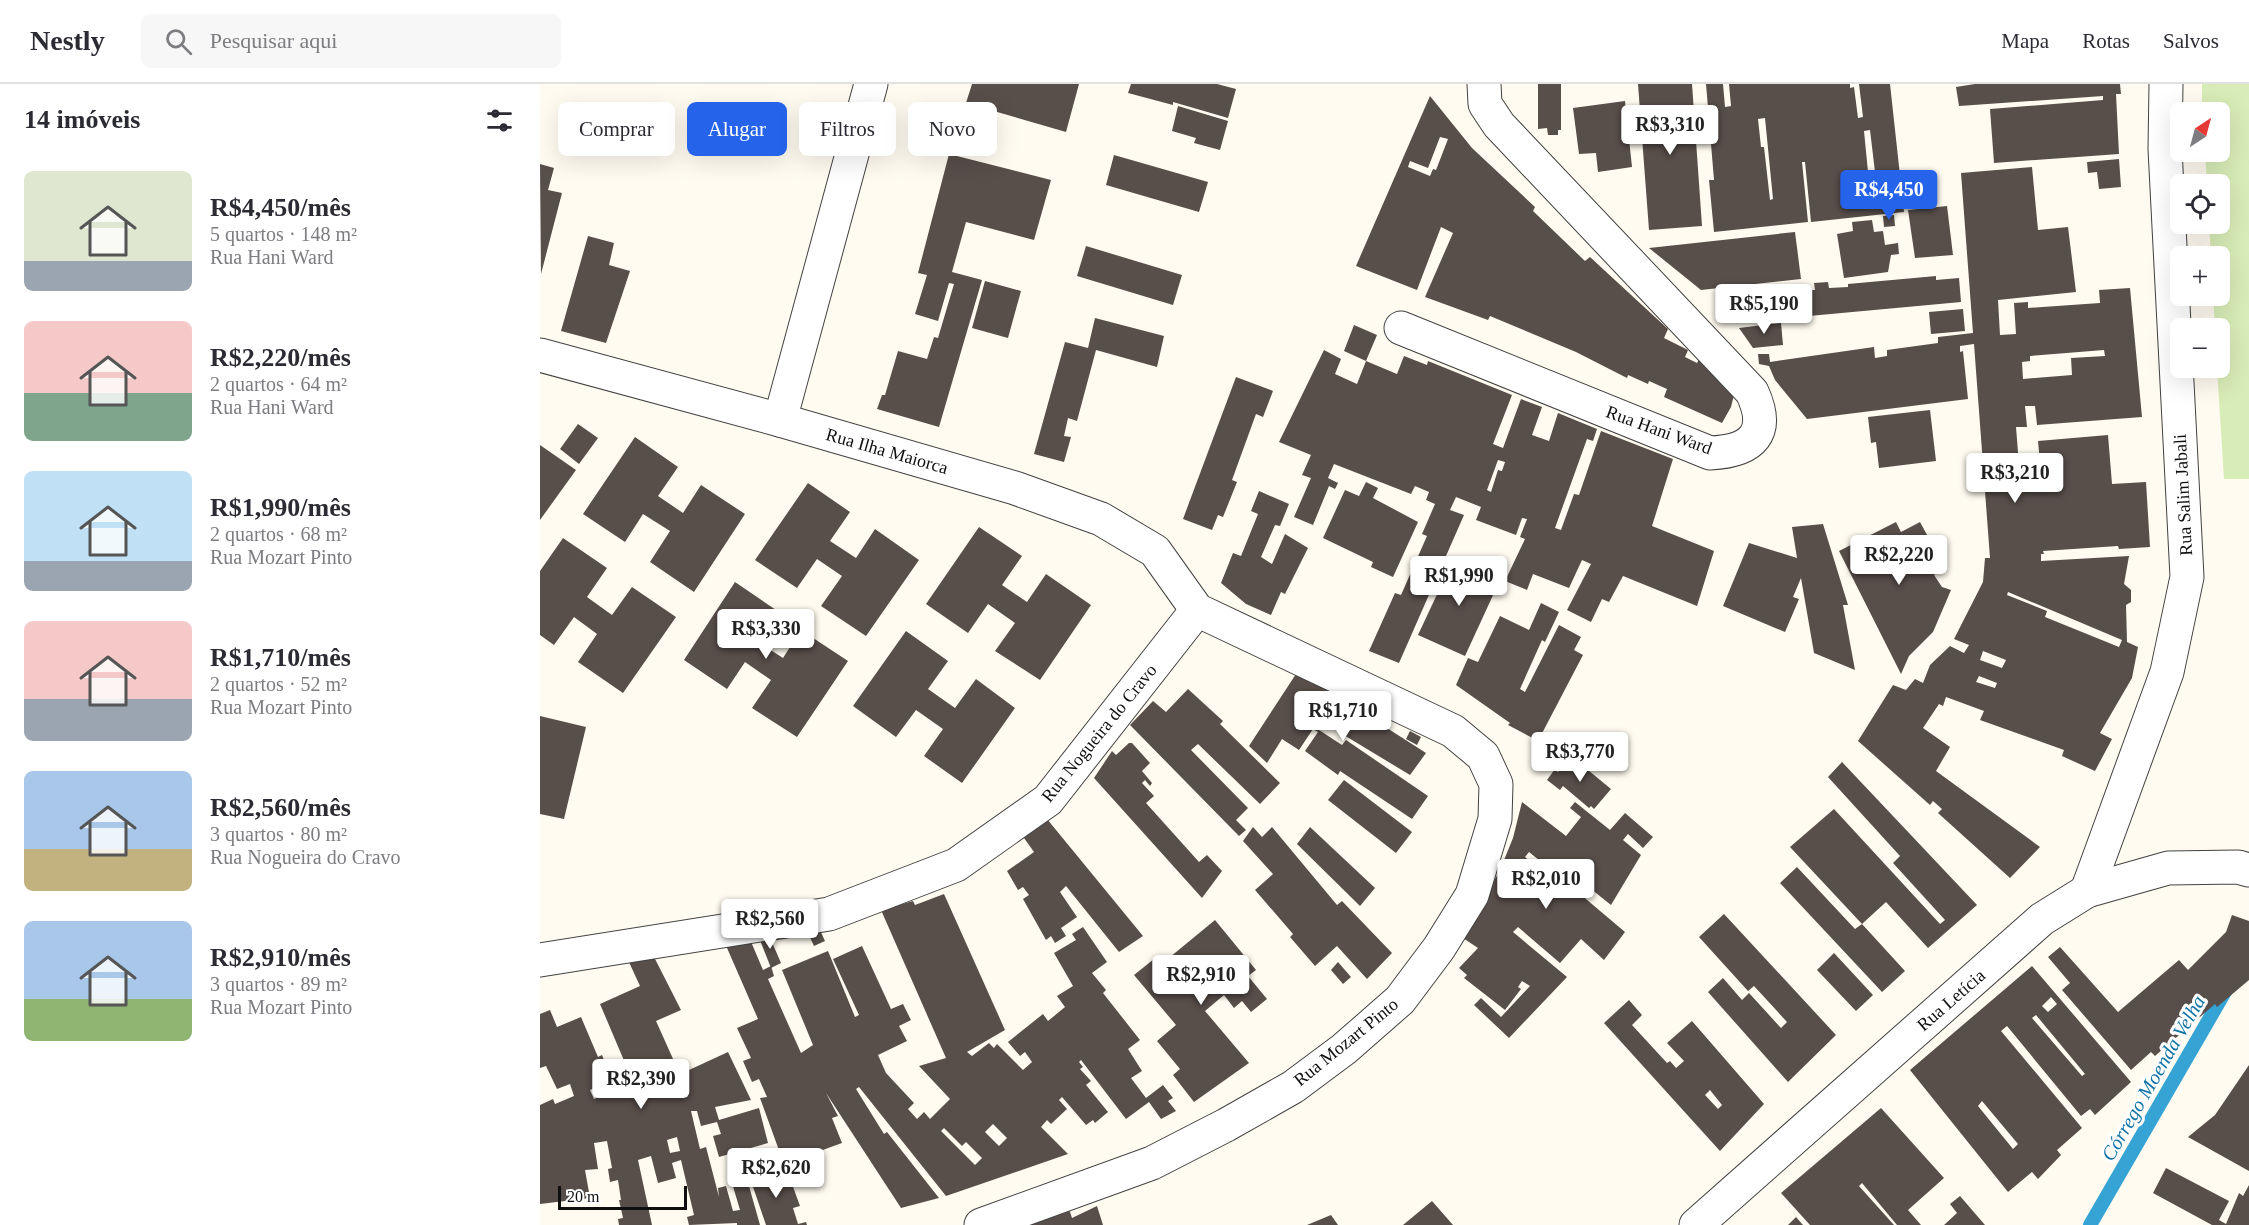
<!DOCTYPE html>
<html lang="pt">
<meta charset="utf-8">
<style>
:root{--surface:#fff;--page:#f7f7f7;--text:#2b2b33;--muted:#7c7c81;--line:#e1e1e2;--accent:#2563eb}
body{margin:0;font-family:Georgia,serif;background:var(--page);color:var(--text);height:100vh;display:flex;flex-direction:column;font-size:22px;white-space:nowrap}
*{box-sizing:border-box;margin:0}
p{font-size:20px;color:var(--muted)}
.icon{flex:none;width:33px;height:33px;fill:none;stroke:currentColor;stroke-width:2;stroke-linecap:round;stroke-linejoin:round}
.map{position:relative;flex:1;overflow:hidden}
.side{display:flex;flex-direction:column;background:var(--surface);width:540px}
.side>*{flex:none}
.guide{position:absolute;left:18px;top:18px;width:570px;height:54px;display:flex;gap:12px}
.needle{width:39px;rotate:36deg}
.buttons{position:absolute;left:1630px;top:18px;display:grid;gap:12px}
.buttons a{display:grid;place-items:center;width:60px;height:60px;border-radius:9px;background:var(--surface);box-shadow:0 6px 24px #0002;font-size:30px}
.scale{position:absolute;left:18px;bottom:15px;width:129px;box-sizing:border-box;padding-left:6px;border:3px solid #0f0f0f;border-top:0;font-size:16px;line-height:21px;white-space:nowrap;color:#0f0f0f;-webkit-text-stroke:4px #fff;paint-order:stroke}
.price{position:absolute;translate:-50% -51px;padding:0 14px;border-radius:6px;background:#fff;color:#222;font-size:20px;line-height:39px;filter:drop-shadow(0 2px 3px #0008)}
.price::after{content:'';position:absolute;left:50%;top:36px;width:18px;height:14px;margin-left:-9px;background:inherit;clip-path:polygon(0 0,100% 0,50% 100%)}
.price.current{background:var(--accent);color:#fff}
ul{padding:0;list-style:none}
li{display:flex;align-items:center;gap:18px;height:150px;padding:0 24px}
li span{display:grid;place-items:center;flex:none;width:168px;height:120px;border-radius:9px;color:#555}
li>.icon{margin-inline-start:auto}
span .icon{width:72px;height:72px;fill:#fffc;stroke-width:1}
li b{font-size:26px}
h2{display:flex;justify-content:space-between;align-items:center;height:72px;padding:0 24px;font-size:26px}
.pill{padding:0 21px;border-radius:9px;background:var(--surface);box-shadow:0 6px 24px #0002;font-size:21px;line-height:54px}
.pill.current{background:var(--accent);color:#fff}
header{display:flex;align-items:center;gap:36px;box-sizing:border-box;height:84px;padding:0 30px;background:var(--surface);border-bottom:2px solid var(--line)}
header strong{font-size:28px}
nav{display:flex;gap:33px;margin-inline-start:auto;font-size:21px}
.search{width:420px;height:54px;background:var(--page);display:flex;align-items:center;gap:15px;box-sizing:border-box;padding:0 21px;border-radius:9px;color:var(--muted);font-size:22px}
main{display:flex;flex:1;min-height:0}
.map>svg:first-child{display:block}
</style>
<header>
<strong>Nestly</strong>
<div class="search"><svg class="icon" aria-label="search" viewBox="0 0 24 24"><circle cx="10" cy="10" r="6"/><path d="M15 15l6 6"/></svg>Pesquisar aqui</div>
<nav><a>Mapa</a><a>Rotas</a><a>Salvos</a></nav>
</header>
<main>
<section class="side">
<h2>14 imóveis<svg class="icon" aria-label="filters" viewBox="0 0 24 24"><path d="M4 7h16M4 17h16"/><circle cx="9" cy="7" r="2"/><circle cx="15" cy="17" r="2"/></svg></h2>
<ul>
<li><span style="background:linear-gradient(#dfe7d0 75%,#9aa5b1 0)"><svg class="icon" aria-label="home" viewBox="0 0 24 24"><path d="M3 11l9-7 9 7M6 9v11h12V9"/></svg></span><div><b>R$4,450/mês</b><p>5 quartos · 148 m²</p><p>Rua Hani Ward</p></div></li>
<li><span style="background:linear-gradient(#f6c9c9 60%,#7fa58c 0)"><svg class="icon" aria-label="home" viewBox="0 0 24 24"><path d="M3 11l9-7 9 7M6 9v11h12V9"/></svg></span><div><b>R$2,220/mês</b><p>2 quartos · 64 m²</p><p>Rua Hani Ward</p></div></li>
<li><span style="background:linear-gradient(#bfe0f5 75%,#9aa5b1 0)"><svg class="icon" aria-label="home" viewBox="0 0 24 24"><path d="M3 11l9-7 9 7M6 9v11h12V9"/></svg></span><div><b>R$1,990/mês</b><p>2 quartos · 68 m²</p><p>Rua Mozart Pinto</p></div></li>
<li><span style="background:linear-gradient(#f6c9c9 65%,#9aa5b1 0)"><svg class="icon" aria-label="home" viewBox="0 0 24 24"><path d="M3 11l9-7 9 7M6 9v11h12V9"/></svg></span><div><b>R$1,710/mês</b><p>2 quartos · 52 m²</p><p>Rua Mozart Pinto</p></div></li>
<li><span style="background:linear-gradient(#a9c7e8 65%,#c2b280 0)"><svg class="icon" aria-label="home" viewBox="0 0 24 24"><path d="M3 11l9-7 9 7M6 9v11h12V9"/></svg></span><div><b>R$2,560/mês</b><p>3 quartos · 80 m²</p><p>Rua Nogueira do Cravo</p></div></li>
<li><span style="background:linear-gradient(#a9c7e8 65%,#8fb573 0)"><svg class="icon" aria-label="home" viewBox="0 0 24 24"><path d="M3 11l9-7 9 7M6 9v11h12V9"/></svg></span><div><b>R$2,910/mês</b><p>3 quartos · 89 m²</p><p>Rua Mozart Pinto</p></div></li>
</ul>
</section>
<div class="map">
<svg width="1709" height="1141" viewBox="0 0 1709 1141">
<rect width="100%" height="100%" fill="#fffbf0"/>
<path fill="#d8ecb7" d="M1662,0h47v395h-25l-7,-111h3v-40h-5l-2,-32h7v-40h-9l-2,-32h11v-40h-13l-2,-32h15v-40h-18z"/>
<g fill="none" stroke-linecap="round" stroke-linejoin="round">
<path stroke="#35a4d4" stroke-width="14" d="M1550,1141l136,-235"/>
</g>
<g fill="#584e4a" fill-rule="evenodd">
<path d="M432,0h107l-13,48 -100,-29z"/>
<path d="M591,0h86l19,5 -8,29 -55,-16v3l-45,-12z"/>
<path d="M998,0h23v46h-3v5h-10l-1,-7 -9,1z"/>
<path d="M1098,0h54l10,142 -53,4z"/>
<path d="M1166,0h17l2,23 6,-1 -2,-22h121v4l4,-1 4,31 5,-1 -4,-33h31l14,128 -93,10 -6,-60h-3l6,60 -94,10 -5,-52h5zM1225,34l8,81 -3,1 -6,-53h-3l-3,-28zM1330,46l5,42h-7l-4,-41z"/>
<path d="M1435,0h145l1,10h-5l3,60 -125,9 -4,-54 113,-9v-4l-144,10 -3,-19z"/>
<path d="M890,12l42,52 63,59 -2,4 52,50 5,-4 78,72 -4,9 24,12 -3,7 12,6 3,-6 34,38 -3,12 -9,16 -58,-26 3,-8 -18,-8 -1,3 -20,-9 -1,3 -51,-26 -86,-36 -2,4 -63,-23 28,-64 -12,-6 -24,63 -61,-24zM900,53l8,2 -12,31 -3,-1 -3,7 -22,-9 2,-6 18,7z"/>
<path d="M1085,17l7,66 -34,5 -2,-19 -17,1 -6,-46z"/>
<path d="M638,22l50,15 -8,29 -26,-7 2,-5 -24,-7z"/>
<path d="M409,70l102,26 -17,60 -68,-18 -14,50 30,8 -43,147 -62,-18 5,-14h3l13,-44 29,8 7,-22 4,1 16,-54 -5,-1 -11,38 -23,-7 12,-39 -9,-2z"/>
<path d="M574,71l94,27 -9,30 -93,-27z"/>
<path d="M1579,75l2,28 -22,2 -2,-17 -9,1 -1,-11z"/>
<path d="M0,80l14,4 -6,22 14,3 -21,81z"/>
<path d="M1492,83l6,63 30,-3 8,65 -78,8 2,35 16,-1 -2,-31 14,-1v6l72,-5 -1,-13 31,-2 12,129 -105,8 -2,-19h-10l2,21h-11l3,38 21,-2 -2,-22 70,-6 4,49 34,-2 4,65 -31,2 -1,-3 -75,5 1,3h-3v7l88,-5 -5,28 7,6v12l-5,3 1,37 11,5 -6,31 -32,55 12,6 -17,32 -33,-15 2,-6 -84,-30 4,-9 -38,-14 -3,9 -4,-2 -16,24 27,19 -14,24 104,76 -30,31 -72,-65 4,-4 -9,-8 -3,4 -72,-64 35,-56 13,5 9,-11 8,4 7,-18 20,-19 14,7 5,-8 -15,-6 29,-57 2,-24h5l-16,-214 -14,2v6l3,-1 5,48 -161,20 -32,-39 -6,-14 -10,-2 -1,-10h11l1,8 104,-15 1,11 12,-2v-6l51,-7v-6l35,-4 -12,-160zM1564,266l1,6 -34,2 1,17 -49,4 -1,-17 8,-1v-5zM1468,508l114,48 -3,7 -74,-30 2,-6 -40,-16zM1443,567l23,9 -4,8 -22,-8zM1439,592l18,7 -2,5 -19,-6z"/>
<path d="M1407,122l6,49 -38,3 -7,-48z"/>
<path d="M1354,131l1,11 -11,1 -1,-11z"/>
<path d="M1332,136l2,12 9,-1 2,14 13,-2 1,11 -8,1 -3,17 -44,6 -7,-44 16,-3 -1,-9z"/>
<path d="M1255,148l6,47 -100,11 -52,-42z"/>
<path d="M48,152l26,7 -5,22 21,6 -24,72 -45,-12z"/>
<path d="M546,162l96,29 -9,30 -96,-29z"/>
<path d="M1396,192v4l23,-2 2,24 -152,14 -3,-26h9l-1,-7 14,-1 1,6 19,-1v-3z"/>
<path d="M445,197l36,10 -13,47 -36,-10z"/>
<path d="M1214,211l4,24 -24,3 -16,-21z"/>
<path d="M1423,225l2,22 -34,3 -2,-22z"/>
<path d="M555,234l69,18 -7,31 -61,-17 -19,71 -9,-3 -4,18 7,1 -7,25 -30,-8 31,-112 23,6z"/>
<path d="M1241,239l2,22 -30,3 -14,-20z"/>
<path d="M814,241l23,10 -11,26 -22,-10z"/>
<path d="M784,266l17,9 -6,15 22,10 9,-23 31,13 7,-18 23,9 1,-4 84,34 -19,49 10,4 18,-49 21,8 -10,28 17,6 9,-28 39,16 -4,12 -6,-2 -32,89 6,2 13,-36 5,1 22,-64 72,28 -21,67 62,25 -17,55 -74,-30 -14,26 -7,-3 -11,23 -24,-12 24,-46 -9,-4 -13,28 -36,-14 -6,16 -22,-9 20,-42 -5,-2 7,-18 -5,-1 -6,17 -40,-15 5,-13 -25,-10 -6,13 14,5 -65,148 -30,-12 26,-58 6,2 26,-59 -5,-2 13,-30 -9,-4 3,-8 -14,-6 -4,8 -77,-30 -6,14 10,5 -3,6 -6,-3 -16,39 -19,-8 17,-39 -9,-3 9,-20 -32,-13zM958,376l7,2 -3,9 -4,-1 -7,22 -4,-2z"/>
<path d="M696,293l37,14 -10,26 -7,-3 -24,66 5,2 -14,35 -5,-2 -6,15 -29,-11z"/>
<path d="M1390,326l6,51 -57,7 -3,-26 -5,1 -3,-26z"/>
<path d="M38,340l20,14 -19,26 -19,-15z"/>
<path d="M95,353l43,30 -20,29 25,17 18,-28 44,29 -51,78 -44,-30 20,-31 -27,-17 -18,28 -42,-28z"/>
<path d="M0,361l36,25 -36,50z"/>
<path d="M826,398l12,6 -5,10 45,24 -25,55 -22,-10 2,-5 -50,-24 22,-48 14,6z"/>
<path d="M268,399l42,29 -20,29 26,17 19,-29 44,31 -53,76 -45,-30 21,-30 -25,-17 -20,29 -42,-28z"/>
<path d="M719,407l30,13 -9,22 -5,-1 -14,32 11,7 13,-30 23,14 -23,46 -4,-2 -10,23 -25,-11 -25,-21 12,-30 8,3 17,-42 -7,-3z"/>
<path d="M1356,438l5,10 19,-10 24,44 -10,9 8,12 9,3 -18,42 -24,24 -8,18 -62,-123z"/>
<path d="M1283,440l25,81h-5l12,65 -41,-17 -13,-75 -8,19 6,2 -14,33 -62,-26 26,-63 48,15 -5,-31z"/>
<path d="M439,443l43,29 -20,29 25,17 19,-28 45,31 -51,75 -45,-29 20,-28 -27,-19 -20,29 -42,-29z"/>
<path d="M23,454l44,30 -20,29 25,18 20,-28 44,30 -53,76 -45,-31 19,-28 -23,-17 -20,28 -14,-10v-64z"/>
<path d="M914,474l46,22 -35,76 -47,-21z"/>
<path d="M195,498l44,30 -21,30 25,16 18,-28 47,31 -51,76 -45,-29 19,-28 -26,-18 -18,27 -43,-29z"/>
<path d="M1001,519l18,9 -14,30 -3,-2 -22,49 5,3 34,-67 22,12 -7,13 9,5 -45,86 -30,-16 2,-2 -54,-38 12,-27 10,4 22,-46 29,14z"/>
<path d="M366,547l42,30 -20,28 27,19 21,-29 39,29 -53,75 -38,-27 19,-27 -27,-19 -20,27 -43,-31z"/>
<path d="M756,590l46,21 -2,3 86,55 -16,22 -86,-52 -5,7 23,15 4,-5 82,56 -16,23 -72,-48 -2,4 -33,-24 13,-19 -5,-3 -14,21 -17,-11 -15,24 -18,-17z"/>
<path d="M648,605l35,32 -3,3 60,59 -20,21 -62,-60 -7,6 57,58 -12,12 10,10 -7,6 -109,-111 23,-24 13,11z"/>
<path d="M0,632l46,11 -22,92 -24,-5z"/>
<path d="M870,647l11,6 -4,8 -11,-6z"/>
<path d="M589,659h3l18,20 -8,8 10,12 -2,3 -5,-6 -3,3 12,13 -8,7 53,59 8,-7 15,16 -20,27 -108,-120 18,-27 4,4z"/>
<path d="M1031,672l40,33 -17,20 -3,-3 -2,2 -26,-22 -3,4 -13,-10 8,-11 3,3z"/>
<path d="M1302,678l135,143 -49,43 -42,-46 -24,22 43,47 -23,21 -102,-109 17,-16 58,62 7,-5 -72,-77 44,-38 106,115 5,-4 -52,-57 7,-7 -72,-79z"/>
<path d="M804,696l68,52 -16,21 -68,-53z"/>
<path d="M982,718l44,34 15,-19 -11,-9 5,-6 35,28 15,-17 28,24 -10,11 -15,-14 -5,6 18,15 -30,50 -55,-44 -6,8 -21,-17 -4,5 23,21 6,-6 71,60 -21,28 -23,-21 -21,24 -42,-36 -5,5 54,45 -58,61 -35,-33 7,-7 20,19 29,-31 -8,-5 -4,6 3,2 -16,21 -41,-32 3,-3 -8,-7 19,-20 -15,-10 37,-68 13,-32z"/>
<path d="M507,735l96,117 -24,16 -53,-66 -6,6 17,25 -16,11 5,8 -11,7 -4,-7 -5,4 -23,-41 6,-4 -6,-8 -5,3 -11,-19 27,-19 -10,-14z"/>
<path d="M713,743l9,10 10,-10 65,78 5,-4 50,52 -25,26 -30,-33 -22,20 -25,-29 3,-3 -38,-44 18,-16 -30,-33z"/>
<path d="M770,743l65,61 -15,18 -63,-62z"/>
<path d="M404,810l61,136 -38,22 5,4 17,-13 5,5 3,-4 26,26 9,-8 -7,-10 -5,4 -12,-14 35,-28 5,7 17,-14 -8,-11 16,-10 -19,-33 22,-13 -4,-6 11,-7 24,35 -15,11 14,17 -3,3 37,47 -12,9 14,22 -11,7 15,20 17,-13 10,13 -5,3 8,10 -15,8 -12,-17 -23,17 -45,-59 -2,2 4,5 -3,2 11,12 -5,4 22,27 -13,11 -2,-3 -7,5 -24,-28 -3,3 8,9 -16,15 -4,-4 -6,7 27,27 -122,42 -87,-109 -3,2 28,45 3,-2 52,66 -38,10 -75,-115 12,23 -6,2 10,25 -58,21 -24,-66 7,-1 -8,-18 -7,3 -9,-21 8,-3 -14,-30 21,-9 -34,-78 25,-4 14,33 8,-4 3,10 -6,3 33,74 12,-8 -31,-75 46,-19 27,66 4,-2 -26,-56 29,-13 29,63 12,-5 8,16 -12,6 8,15 -29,14 8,18 28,30 -6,6 9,10 7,-7 6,7 20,-20 -31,-33 27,-8 -65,-148 32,-9 2,4zM453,1040l14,14 -8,8 -14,-14zM404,1044l18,18 4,-4 16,16 -7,7 -34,-34z"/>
<path d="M1184,830l112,121 -48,47 -80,-90 15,-14 19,22 7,-7 32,35 6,-6 -33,-36 -6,5 -49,-54z"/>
<path d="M1692,831l17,6v59l-32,27 -2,-3 -60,52 -4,-4 -20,18 -69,-80 8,-7 -22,-26 12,-10 58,65 61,-52 9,10 38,-38z"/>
<path d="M675,836l41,50 -8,6 19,23 -16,13 -9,-11 -8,7 -10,-13 -19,16 44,52 -55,39 -21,-27 7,-6 -23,-28 19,-16 -42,-50 25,-20 5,7z"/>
<path d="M279,844l6,13 -11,5 -6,-13z"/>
<path d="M228,849l13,30 -10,5 -13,-33z"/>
<path d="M1294,869l39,42 -17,16 -39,-41z"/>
<path d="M113,871l28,55 -25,11 22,49 10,-4 1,4 39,-18 23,48 -36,7 4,13 40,-12 9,35 -49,14 -6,-21 8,-2 -4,-12 -16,4 -4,-15h-6l9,38 6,-2 13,50 -1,-9 8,-2 7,25 7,-1 -8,-27 15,-4 13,46h-23v-2l-48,2 -2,-8 7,-2 -13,-55 -9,3 4,15 -18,5 -7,-27 -13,4 14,65h-33l-1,-6 5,-1 -4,-18h2l-3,-20 -8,2 -2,-13 4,-1 -5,-27 -13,2 4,26 -13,1 5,28 -50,6v-99l13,-6 2,5 19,-8 -4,-12 -13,5 -11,-23 -6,2v-54l10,-4 7,17 24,-10 17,40 4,-2 10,25 -22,10 4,9 22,-10 2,4 26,-12 -4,-9 -9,5 -31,-73 40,-18 -12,-26zM137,1053l3,14 -10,2 -3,-13z"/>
<path d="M798,878l13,15 -8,7 -12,-14z"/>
<path d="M1492,882l99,116 -36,33 -5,-6 -9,7 -74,-90 -6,5 81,97 -25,22 4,5 -23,24 -6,-7 -24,20 -98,-122zM1511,913l6,7 -9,8 -6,-6zM1496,931l49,59 -3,2 -50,-58zM1442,1017l36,43 -5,5 -35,-43z"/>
<path d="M1089,916l13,15 -10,10 35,38 3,-2 6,7 8,-7 -17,-18 25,-22 72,83 -44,47 -116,-128zM1170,1006l12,15 -4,4 -13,-14z"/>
<path d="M1709,981v106l-61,-34 27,-22z"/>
<path d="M1341,1024l63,70 -36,32 13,15h-24l-35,-42 -3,3 35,39h-84l-29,-32z"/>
<path d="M1626,1084l63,33 -10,19 7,4 13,-31 4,3 6,-11v40h-37l-59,-32z"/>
<path d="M238,1085l6,18 8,-3 8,22 -7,2 5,16 8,-2 1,3h-41l-16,-47z"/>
<path d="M1420,1112l25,29h-41l13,-12 -7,-9z"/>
<path d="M892,1117l21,24h-50z"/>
<path d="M557,1122l6,19h-75l41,-16 3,9z"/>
<path d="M791,1131l7,10h-31z"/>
<path d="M1256,1133l7,8h-15z"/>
</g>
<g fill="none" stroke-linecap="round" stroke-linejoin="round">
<defs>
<g id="minor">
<path d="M861,244l309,125c43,-2 61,-20 42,-61l-253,-267 -14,-21 -1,-20"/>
<path d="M0,271l240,65 235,68 86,31 54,32 42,59 256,121 30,25 13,28 -1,35 -23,76 -33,53 -39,52 -56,49 -51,38 -67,38 -74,38 -171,62"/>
<path d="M240,336l91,-336"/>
<path d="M1547,807l80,-219 20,-95 -22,-428 1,-65"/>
<path d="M0,876l289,-46 127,-49 92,-65 149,-190"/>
</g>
<path id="tertiary" d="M1156,1141l346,-306 45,-28 81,-23 70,-1 11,3"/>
</defs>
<use href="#minor" stroke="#424242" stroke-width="35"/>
<use href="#tertiary" stroke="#424242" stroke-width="35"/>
<use href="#minor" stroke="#fff" stroke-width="33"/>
<use href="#tertiary" stroke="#fff" stroke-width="33"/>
</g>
<g text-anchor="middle" stroke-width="6" stroke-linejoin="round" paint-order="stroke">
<g font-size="18" fill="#0f0f0f" stroke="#fff">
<text transform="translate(1119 346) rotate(20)" y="6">Rua Hani Ward</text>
<text transform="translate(347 367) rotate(16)" y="6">Rua Ilha Maiorca</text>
<text transform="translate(1643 411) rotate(-93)" y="6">Rua Salim Jabali</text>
<text transform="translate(559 649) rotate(-51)" y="6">Rua Nogueira do Cravo</text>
<text transform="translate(1411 916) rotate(-41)" y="6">Rua Letícia</text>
<text transform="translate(806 958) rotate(-39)" y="6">Rua Mozart Pinto</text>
</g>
<g font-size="20" font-style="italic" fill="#1174a7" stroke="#fff">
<text transform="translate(1613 994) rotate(-60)" y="7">Córrego Moenda Velha</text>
</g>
</g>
</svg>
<div class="buttons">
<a><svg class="needle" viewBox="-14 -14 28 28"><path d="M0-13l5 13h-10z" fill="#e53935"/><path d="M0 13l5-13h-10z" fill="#7c7c81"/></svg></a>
<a><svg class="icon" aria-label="locate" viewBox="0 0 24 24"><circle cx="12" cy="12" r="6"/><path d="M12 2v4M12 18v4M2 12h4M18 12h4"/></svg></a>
<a>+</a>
<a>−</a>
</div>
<div class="scale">20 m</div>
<b class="price" style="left:1130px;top:72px">R$3,310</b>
<b class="price current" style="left:1349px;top:137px">R$4,450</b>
<b class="price" style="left:1224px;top:251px">R$5,190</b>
<b class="price" style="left:1475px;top:420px">R$3,210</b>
<b class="price" style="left:1359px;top:502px">R$2,220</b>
<b class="price" style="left:919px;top:523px">R$1,990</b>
<b class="price" style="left:226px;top:576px">R$3,330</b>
<b class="price" style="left:803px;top:658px">R$1,710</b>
<b class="price" style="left:1040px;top:699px">R$3,770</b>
<b class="price" style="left:1006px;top:826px">R$2,010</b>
<b class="price" style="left:230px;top:866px">R$2,560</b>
<b class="price" style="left:661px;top:922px">R$2,910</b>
<b class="price" style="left:101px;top:1026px">R$2,390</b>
<b class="price" style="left:236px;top:1115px">R$2,620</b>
<div class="guide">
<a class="pill">Comprar</a>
<a class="pill current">Alugar</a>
<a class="pill">Filtros</a>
<a class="pill">Novo</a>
</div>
</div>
</main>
